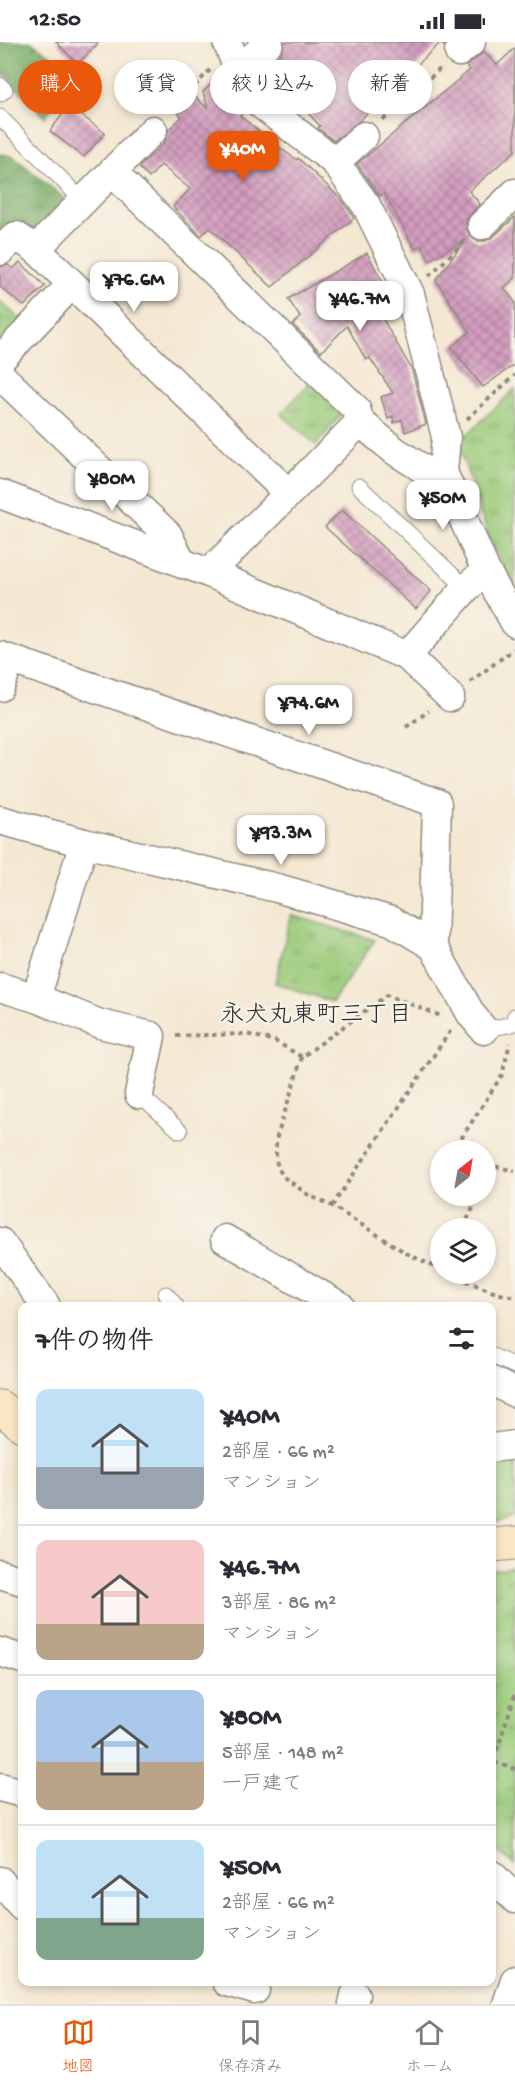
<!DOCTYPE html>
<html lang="ja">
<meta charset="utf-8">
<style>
:root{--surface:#fff;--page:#f2f2f3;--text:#2b2b33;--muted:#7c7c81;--line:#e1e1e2;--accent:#ea580c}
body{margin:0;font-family:"Gochi Hand","Klee One",sans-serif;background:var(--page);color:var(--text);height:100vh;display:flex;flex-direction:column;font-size:22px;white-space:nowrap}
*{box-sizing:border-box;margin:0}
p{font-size:20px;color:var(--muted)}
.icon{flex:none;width:33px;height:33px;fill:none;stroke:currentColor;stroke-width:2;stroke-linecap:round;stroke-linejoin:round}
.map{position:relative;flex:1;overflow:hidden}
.drawer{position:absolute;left:18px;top:1260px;width:478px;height:684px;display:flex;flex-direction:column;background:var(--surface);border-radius:12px;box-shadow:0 3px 9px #0003}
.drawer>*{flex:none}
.top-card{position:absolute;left:18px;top:18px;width:480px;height:54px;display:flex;gap:12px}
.needle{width:39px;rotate:31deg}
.buttons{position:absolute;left:430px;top:1098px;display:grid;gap:12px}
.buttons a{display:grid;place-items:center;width:66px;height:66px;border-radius:50%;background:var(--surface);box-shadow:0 3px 9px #0003;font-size:30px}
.price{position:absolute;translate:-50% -51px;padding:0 14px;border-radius:12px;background:#fff;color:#222;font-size:20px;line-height:39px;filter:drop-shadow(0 2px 3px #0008)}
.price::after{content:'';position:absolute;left:50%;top:36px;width:18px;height:14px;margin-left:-9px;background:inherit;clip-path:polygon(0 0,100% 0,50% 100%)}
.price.on{background:var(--accent);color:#fff}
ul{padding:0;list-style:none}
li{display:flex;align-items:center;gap:18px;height:150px;padding:0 18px}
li+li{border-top:2px solid var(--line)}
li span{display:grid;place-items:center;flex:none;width:168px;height:120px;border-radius:12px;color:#555}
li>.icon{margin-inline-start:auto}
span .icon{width:72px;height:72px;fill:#fffc;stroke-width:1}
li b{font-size:26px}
h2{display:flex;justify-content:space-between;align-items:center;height:72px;padding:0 18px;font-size:26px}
.chip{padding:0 21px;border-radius:27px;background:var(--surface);box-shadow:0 3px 9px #0003;font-size:21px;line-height:54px}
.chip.on{background:var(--accent);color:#fff}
.status{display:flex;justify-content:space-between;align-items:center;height:42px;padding:0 30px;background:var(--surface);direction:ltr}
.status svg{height:16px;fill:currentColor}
.tabs{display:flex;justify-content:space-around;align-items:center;height:84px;border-top:2px solid var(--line);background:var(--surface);font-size:16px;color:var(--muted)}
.tabs a{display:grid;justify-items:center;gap:3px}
.tabs .on{color:var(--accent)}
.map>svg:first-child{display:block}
</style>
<div class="status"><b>12:50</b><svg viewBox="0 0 49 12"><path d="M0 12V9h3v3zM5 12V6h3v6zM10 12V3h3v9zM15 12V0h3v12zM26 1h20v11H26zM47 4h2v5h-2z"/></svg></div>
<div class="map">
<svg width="515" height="1962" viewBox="0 0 515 1962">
<defs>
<pattern id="forest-crowns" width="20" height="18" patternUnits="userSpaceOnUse" patternTransform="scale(1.5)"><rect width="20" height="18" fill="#7bae69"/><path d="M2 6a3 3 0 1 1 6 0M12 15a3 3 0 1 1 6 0" fill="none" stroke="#658e57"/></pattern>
<pattern id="park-tufts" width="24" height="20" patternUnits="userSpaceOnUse" patternTransform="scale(1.5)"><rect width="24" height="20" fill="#9aca79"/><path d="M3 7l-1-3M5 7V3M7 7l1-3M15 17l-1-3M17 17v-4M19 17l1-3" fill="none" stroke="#7ea463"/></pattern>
<pattern id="building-cross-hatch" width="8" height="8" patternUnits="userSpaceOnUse" patternTransform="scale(1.5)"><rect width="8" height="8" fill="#d49ec0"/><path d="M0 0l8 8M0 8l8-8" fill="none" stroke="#ac819c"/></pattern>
</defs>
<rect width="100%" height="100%" fill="#f7f3e8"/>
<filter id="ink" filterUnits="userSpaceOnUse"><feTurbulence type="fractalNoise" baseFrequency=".0167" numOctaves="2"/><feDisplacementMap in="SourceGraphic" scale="12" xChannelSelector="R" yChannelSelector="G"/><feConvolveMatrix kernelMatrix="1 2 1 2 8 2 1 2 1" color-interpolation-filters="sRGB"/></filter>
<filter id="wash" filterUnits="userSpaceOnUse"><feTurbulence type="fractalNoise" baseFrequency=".008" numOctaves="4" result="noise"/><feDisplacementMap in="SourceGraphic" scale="24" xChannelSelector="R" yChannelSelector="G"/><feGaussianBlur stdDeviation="1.35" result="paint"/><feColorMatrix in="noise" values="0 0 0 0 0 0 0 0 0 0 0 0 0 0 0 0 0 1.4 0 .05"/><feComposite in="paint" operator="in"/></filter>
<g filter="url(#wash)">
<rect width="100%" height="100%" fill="#f4e8d3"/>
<g fill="url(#forest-crowns)" stroke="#536c4a" stroke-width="1.5">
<path d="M0,0h31l46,32 -32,43 -45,-46z"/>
<path d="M0,112l13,2 57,47 -31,31 -39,7z"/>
</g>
<g fill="url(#park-tufts)" stroke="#627a52" stroke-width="1.5">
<path d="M0,259l24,22 -24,24z"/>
<path d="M312,338l32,31 -28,34 -35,-31z"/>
<path d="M515,347v202l-26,-53 -31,-95z"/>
<path d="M291,873l84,25 -43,62 -57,-19z"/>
<path d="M492,1416h23v60l-23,5z"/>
<path d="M515,1525v298l-23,-20v-275z"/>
</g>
<g id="blocks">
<g fill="url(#building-cross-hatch)">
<path d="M56,0h43l-21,22z"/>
<path d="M285,0h161l-2,4 -4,-3 -80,77 -26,21 -16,-13 2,-2 -26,-28 -4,4 -28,-29 19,-19z"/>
<path d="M515,6v103l-46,40 11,13 -14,16v8l4,8 7,5h8l8,-4 22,-20v61l-11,10 11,14v62l-32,23 -32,-40 19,-15 -34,-52 30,-41 -36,21 -9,-15 -6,4 -31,-56 -4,3 -23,-32 113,-94 -4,-4 18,-14 13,13z"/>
<path d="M158,19l50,48 -5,-17 13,-12 28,32 -4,4 40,32 17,12 1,-2 43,41 11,15 2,4 -82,69 -62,-59 -9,8 -28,-29 17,-18 -29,-24 -12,13 -10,-11 26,-25 4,-13 13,-12 -40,-40z"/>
<path d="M69,64l36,27 -21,24 -34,-26z"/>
<path d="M367,211l18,33 -16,9 43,75 14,54 -21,8 -3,-13 -8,4 -1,-7 -5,3 -7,-22 12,-4 -23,-35 -4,2 -19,-34 -26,26 -28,-27 7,-8 -12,-18z"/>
<path d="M20,220l25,24 -21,20 -24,-19v-20l8,-2 5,4z"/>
<path d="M342,468l89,81 -15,18 -91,-82z"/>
</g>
</g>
</g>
<g filter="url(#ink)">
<use href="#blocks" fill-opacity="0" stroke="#908a7f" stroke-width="1.5"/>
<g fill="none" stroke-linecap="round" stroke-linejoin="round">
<defs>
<g id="lane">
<path d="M0,43l5,5 -5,4"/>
<path d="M0,75l82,83"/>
<path d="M359,444l107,102"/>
<path d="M484,988l28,-6 3,-8"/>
<path d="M139,1052l41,37"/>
<path d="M166,1252l10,12"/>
<path d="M492,1314l23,10"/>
</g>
<g id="street">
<path d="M459,10l12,-10"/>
<path d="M239,28l30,-28"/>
<path d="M153,88l-117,119 252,244"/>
<path d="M335,120l29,-26"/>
<path d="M112,130l244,237 4,13"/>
<path d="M482,183l33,-32"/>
<path d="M0,209l16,-15 20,13"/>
<path d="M0,318l71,-75"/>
<path d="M0,333l168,160 14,29"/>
<path d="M443,430l43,99 29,52"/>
<path d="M0,452l209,79 198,83 43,41"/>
<path d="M209,531l151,-151 35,29 33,21h15l3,-35 -36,-143 -44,-89 -31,-43 -86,-67 -22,-53"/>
<path d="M0,614l437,147 -4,143"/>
<path d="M407,614l59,-68 20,-17"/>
<path d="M0,645l10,-26"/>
<path d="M0,778l84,23 193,45 114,33 42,25 38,68 13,16"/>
<path d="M84,801l-48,155 64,26 51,12 -12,58"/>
<path d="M0,945l36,11"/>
<path d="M225,1197l115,67"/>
<path d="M0,1200l46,64"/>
<path d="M492,1339l23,12"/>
<path d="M492,1406l23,-3"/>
<path d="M0,1532l22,7"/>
<path d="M0,1610l22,7"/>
<path d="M0,1745l22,6"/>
<path d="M492,1833l23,24"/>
<path d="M0,1839l22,25"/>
<path d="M227,1940l28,8"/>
<path d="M353,1962l2,-9"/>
<path d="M507,1962l8,-24"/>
</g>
<g id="secondary">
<path d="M0,1365l22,18"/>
<path d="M492,1503l23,-2"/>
</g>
</defs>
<use href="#lane" stroke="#908a7f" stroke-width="17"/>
<use href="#street" stroke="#908a7f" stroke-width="31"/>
<use href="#secondary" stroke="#908a7f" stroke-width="35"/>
<g stroke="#908a7f" stroke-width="4" stroke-dasharray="4.5 4.5" stroke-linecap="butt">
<path d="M170,70l40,-42"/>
<path d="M383,78l57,-51"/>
<path d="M429,234l35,-34"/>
<path d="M467,377l48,-44"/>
<path d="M470,640l44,-33"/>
<path d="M406,685l23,-16"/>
<path d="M176,994l70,-2 29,7 27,16 85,-62 54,21"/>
<path d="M302,1015l-26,83v21l6,15 28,20 22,10 74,47 35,17"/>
<path d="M466,1108l-9,-5 45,-70 8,-32"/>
<path d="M486,1120l7,4"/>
<path d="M486,1138l7,-14 22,5"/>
<path d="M332,1164l119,-176"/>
<path d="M463,1186l16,-32"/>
<path d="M449,1232l47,19 19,4"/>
<path d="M515,1653l-22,67 22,7"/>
</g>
<use href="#lane" stroke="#fff" stroke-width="15"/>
<use href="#street" stroke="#fff" stroke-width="28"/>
<use href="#secondary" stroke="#fbe6c4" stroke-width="33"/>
</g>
</g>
<g text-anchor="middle" stroke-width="5" stroke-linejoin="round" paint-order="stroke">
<g font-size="24" fill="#2b2b2b" stroke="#f7f3e8">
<text x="316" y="979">永犬丸東町三丁目</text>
</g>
</g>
</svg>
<div class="buttons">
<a><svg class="needle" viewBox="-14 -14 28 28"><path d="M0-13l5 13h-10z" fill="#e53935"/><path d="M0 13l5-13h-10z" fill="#7c7c81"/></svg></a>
<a><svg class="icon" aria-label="layers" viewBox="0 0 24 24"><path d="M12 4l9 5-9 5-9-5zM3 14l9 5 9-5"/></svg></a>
</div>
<b class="price on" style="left:243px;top:140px">¥40M</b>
<b class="price" style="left:134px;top:271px">¥76.6M</b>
<b class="price" style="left:360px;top:290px">¥46.7M</b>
<b class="price" style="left:112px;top:470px">¥80M</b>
<b class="price" style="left:443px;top:489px">¥50M</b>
<b class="price" style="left:309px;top:694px">¥74.6M</b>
<b class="price" style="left:281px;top:824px">¥93.3M</b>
<div class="top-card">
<a class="chip on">購入</a>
<a class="chip">賃貸</a>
<a class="chip">絞り込み</a>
<a class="chip">新着</a>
</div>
<section class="drawer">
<h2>7件の物件<svg class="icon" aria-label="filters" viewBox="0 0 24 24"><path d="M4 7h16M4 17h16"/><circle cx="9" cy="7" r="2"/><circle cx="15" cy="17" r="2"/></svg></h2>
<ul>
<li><span style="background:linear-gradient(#bfe0f5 65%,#9aa5b1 0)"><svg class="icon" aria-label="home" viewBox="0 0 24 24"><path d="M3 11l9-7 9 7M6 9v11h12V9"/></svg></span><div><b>¥40M</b><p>2部屋 · 66 m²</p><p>マンション</p></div></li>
<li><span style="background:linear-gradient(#f6c9c9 70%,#b9a48a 0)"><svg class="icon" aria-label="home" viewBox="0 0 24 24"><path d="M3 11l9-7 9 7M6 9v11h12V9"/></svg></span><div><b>¥46.7M</b><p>3部屋 · 86 m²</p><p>マンション</p></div></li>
<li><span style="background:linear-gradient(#a9c7e8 60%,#b9a48a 0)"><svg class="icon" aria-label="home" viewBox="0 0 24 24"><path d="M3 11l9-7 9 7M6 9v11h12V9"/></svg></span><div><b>¥80M</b><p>5部屋 · 148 m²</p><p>一戸建て</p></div></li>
<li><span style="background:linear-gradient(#bfe0f5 65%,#7fa58c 0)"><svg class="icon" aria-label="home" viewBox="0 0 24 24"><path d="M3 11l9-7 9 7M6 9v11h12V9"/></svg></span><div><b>¥50M</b><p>2部屋 · 66 m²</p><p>マンション</p></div></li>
</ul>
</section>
</div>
<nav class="tabs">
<a class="on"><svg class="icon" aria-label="map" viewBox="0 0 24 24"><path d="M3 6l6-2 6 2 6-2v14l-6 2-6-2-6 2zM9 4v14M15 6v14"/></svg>地図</a>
<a><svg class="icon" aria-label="saved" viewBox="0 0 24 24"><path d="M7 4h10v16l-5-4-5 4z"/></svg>保存済み</a>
<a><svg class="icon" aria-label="home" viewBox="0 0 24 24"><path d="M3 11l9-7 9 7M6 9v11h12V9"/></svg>ホーム</a>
</nav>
